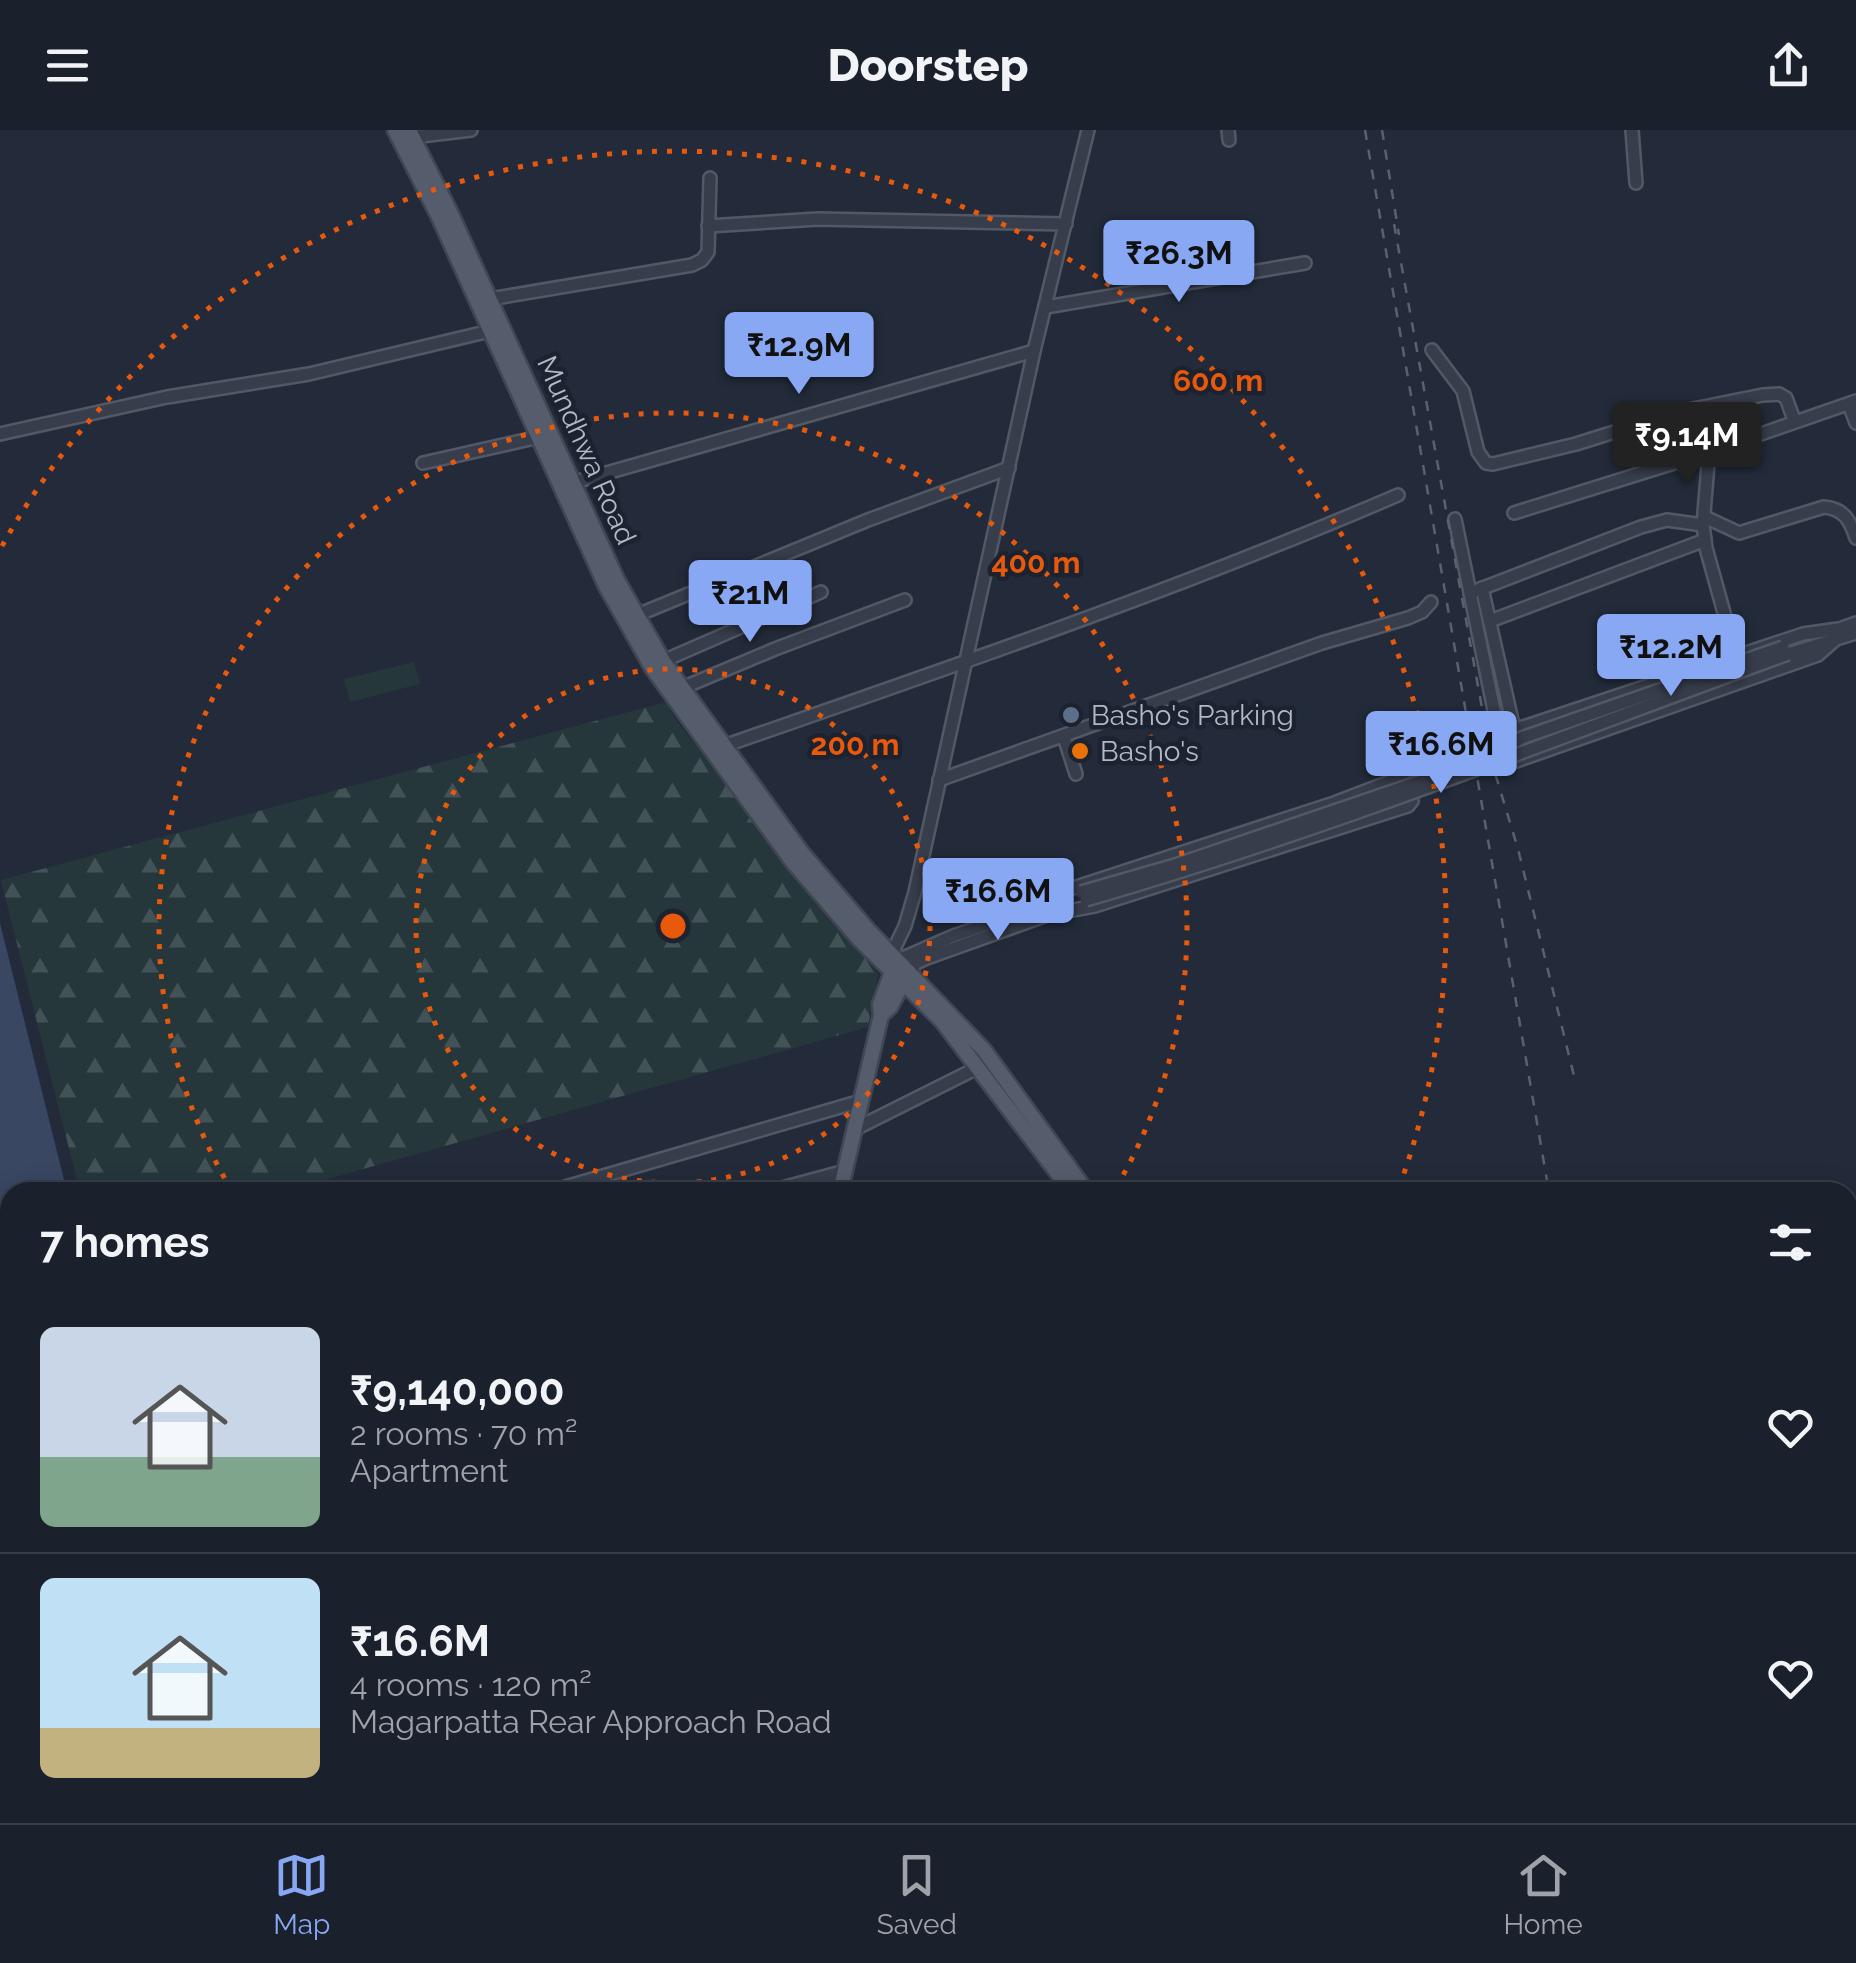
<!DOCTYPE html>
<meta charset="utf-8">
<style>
:root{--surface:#1a202c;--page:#272d38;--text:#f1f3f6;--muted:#9fa3a9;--line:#383e48;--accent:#89a8f4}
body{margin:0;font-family:Raleway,sans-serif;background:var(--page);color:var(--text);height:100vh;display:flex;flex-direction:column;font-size:38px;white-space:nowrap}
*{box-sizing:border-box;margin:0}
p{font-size:32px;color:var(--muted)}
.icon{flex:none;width:55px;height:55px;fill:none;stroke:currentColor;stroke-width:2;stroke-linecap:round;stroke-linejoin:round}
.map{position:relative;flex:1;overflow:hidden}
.side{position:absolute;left:0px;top:1052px;width:1858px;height:642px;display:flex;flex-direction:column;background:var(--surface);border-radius:30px 30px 0 0;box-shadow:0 5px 25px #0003,0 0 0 2px var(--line)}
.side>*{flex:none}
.price{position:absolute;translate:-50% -85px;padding:0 22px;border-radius:10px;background:var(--accent);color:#111;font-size:32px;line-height:65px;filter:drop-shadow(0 2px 5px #0008)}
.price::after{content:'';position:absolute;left:50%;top:60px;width:30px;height:22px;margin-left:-15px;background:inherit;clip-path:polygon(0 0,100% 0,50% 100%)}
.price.on{background:#222;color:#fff}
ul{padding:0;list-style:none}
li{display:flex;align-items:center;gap:30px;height:250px;padding:0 40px}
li+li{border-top:2px solid var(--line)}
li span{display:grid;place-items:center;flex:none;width:280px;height:200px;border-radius:15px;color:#555}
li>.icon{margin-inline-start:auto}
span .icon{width:120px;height:120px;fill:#fffc;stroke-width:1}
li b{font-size:42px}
h2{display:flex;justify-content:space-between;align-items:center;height:120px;padding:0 40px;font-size:42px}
header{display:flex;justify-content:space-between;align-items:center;height:130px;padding:0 40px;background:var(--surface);font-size:45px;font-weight:800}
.dock{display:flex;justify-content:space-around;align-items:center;height:140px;border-top:2px solid var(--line);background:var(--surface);font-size:28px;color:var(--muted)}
.dock a{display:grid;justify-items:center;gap:5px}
.dock .on{color:var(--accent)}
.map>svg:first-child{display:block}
</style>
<header><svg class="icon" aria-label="menu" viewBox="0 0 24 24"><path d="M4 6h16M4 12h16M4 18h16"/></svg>Doorstep<svg class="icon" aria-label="share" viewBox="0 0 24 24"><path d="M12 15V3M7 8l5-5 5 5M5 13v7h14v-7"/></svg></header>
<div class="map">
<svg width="1856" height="1693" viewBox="0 0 1856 1693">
<defs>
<pattern id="forest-firs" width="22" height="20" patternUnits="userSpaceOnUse" patternTransform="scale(2.5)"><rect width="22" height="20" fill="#25373b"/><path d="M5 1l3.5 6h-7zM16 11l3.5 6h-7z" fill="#425256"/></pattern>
</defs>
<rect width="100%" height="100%" fill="#232b3a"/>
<path fill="url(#forest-firs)" d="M666,572l12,21 200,251 -10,53 -587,165h-201l-79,-312z"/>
<path fill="#25373b" d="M414,532l6,22 -70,18 -6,-23z"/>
<path fill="#394763" d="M0,793l67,269h-57v623h111l2,8h-123z"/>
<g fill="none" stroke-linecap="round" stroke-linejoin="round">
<defs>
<g id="minor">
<path d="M1228,0l1,10"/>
<path d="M1632,0l4,53"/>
<path d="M413,7l58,-7"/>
<path d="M708,96l110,-7 248,5"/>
<path d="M490,169l202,-34 10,-5 6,-8 2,-74"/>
<path d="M1046,177l259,-44"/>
<path d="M1432,220l31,41 15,61 8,11 7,1 83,-20 102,-32 85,-17 16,-1 7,4 7,19"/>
<path d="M1849,274l7,19"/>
<path d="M1692,280l27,39"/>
<path d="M0,304l167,-37 142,-23 185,-44"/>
<path d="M1709,322l-6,73 3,23 30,108"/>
<path d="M423,333l116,-26"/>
<path d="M575,352l459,-131"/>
<path d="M1514,383l195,-61 147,-51"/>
<path d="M1705,387l34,16 85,-26c20,2 26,13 32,31"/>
<path d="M1455,389l44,216 9,29 310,-109 17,-15"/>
<path d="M1482,458l32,141"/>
<path d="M1470,463l171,-66 26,-7 36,5"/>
<path d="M635,486l233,-96 141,-52"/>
<path d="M1490,491l215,-81"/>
<path d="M1834,501l22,-8"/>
<path d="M1788,524l68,-21"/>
<path d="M663,531l158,-69"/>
<path d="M682,558l93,-39 130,-49"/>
<path d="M1499,605l304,-101 35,-5"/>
<path d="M1064,607l12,37"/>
<path d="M724,616c227,-79 453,-156 674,-251"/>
<path d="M939,650l383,-137 86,-25 14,-6 9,-10"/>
<path d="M1019,784l23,-16 292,-95 63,-24 9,2 6,20 -4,5 -313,100 -48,9"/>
<path d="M892,823l13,-27 10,-34 119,-541 54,-221"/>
<path d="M896,834l2,-4 55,-24 73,-25"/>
<path d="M905,849l11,-16 11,-5 123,-44"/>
<path d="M855,999l124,-62"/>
<path d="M548,1062l313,-91"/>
<path d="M767,1062l78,-21"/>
<path d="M1848,1626l8,-2"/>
<path d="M1848,1672l8,-3"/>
<path d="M918,1685l1,8"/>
<path d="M974,1685l2,8"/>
<path d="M1083,1685l1,8"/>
<path d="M1152,1685l1,8"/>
<path d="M1224,1688l1,-3"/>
<path d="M1416,1693l21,-8"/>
<path d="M1563,1693l24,-8"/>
<path d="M1690,1693l1,-8"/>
<path d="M1781,1693l25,-8"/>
</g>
<g id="major">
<path d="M395,0l44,87 167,369 47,83 139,192 67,78 83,82 130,171"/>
<path d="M409,0l41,82 167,368 46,81 139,192 66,77 116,120 103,142"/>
<path d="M881,885l9,-8 13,-24"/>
<path d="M840,1062l41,-177 -1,-11 12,-32"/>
<path d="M1441,1685l6,8"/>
<path d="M1461,1685l7,8"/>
<path d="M705,1693l1,-8"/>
</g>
</defs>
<use href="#minor" stroke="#525865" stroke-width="16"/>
<use href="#major" stroke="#404653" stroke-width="19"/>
<use href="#minor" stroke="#373d4b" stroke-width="11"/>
<use href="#major" stroke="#555c6b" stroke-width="14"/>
<g stroke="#596171" stroke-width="2.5" stroke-dasharray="10 10" stroke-linecap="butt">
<path d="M1365,0l184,1062"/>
<path d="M1382,0l17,105"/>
<path d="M1394,94l98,539 26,86 58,235"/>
<path d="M1658,1685l1,8"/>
</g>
<defs>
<g id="minor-bridge">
<path d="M1081,762l94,-27 259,-88 90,-40 259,-90"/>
<path d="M1086,770c239,-69 469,-161 702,-246"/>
</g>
</defs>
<use href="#minor-bridge" stroke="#525865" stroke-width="16" stroke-linecap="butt"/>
<use href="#minor-bridge" stroke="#373d4b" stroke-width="11"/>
</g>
<g fill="none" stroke="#e8590c" stroke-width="5" stroke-dasharray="5 10">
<circle cx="673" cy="796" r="257"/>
<path d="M232 1061A514 514 0 1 1 1114 1061"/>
<path d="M2 416A771 771 0 0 1 1398 1060"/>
</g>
<circle fill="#5c6f8a" stroke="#1c222f" stroke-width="4" cx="1071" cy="585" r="10"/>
<circle fill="#e8710a" stroke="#1c222f" stroke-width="4" cx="1080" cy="621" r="10"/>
<g text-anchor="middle" stroke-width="9" stroke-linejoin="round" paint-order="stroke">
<g font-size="28" fill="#b2b8c6" stroke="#1c222f">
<text transform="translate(587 320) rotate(66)" y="10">Mundhwa Road</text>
</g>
<g font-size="28" fill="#b2b8c6" stroke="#1c222f" text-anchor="start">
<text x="1091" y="595">Basho's Parking</text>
<text x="1100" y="631">Basho's</text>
</g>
</g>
<circle cx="673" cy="796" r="15" fill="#e8590c" stroke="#1c222f" stroke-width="5"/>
<g font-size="30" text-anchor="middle" font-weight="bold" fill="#e8590c" stroke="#1c222f" stroke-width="9" stroke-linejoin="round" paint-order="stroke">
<text x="1218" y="261">600 m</text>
<text x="1036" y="443">400 m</text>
<text x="855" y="625">200 m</text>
</g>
</svg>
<b class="price" style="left:1179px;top:175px">₹26.3M</b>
<b class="price" style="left:799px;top:267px">₹12.9M</b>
<b class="price on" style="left:1687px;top:357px">₹9.14M</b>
<b class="price" style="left:750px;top:515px">₹21M</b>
<b class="price" style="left:1671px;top:569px">₹12.2M</b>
<b class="price" style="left:1441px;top:666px">₹16.6M</b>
<b class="price" style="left:998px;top:813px">₹16.6M</b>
<section class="side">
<h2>7 homes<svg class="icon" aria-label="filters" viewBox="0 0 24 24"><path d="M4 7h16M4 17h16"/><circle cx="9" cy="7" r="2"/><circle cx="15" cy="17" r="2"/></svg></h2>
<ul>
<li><span style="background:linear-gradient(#c9d6e8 65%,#7fa58c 0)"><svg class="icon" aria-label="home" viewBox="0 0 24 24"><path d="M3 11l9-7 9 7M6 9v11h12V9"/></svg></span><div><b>₹9,140,000</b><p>2 rooms · 70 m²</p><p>Apartment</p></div><svg class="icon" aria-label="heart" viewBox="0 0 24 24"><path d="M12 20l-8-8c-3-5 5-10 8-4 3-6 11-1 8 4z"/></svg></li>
<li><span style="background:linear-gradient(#bfe0f5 75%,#c2b280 0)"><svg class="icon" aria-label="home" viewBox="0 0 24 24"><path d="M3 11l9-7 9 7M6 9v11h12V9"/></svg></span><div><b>₹16.6M</b><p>4 rooms · 120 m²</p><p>Magarpatta Rear Approach Road</p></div><svg class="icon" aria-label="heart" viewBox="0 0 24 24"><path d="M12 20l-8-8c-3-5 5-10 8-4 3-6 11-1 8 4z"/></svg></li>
</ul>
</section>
</div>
<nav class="dock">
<a class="on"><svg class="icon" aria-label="map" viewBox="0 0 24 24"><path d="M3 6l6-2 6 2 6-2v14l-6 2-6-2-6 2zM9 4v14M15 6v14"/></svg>Map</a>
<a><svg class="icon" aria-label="saved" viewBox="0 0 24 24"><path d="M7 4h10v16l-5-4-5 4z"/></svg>Saved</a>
<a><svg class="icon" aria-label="home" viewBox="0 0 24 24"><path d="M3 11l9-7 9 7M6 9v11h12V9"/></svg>Home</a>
</nav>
